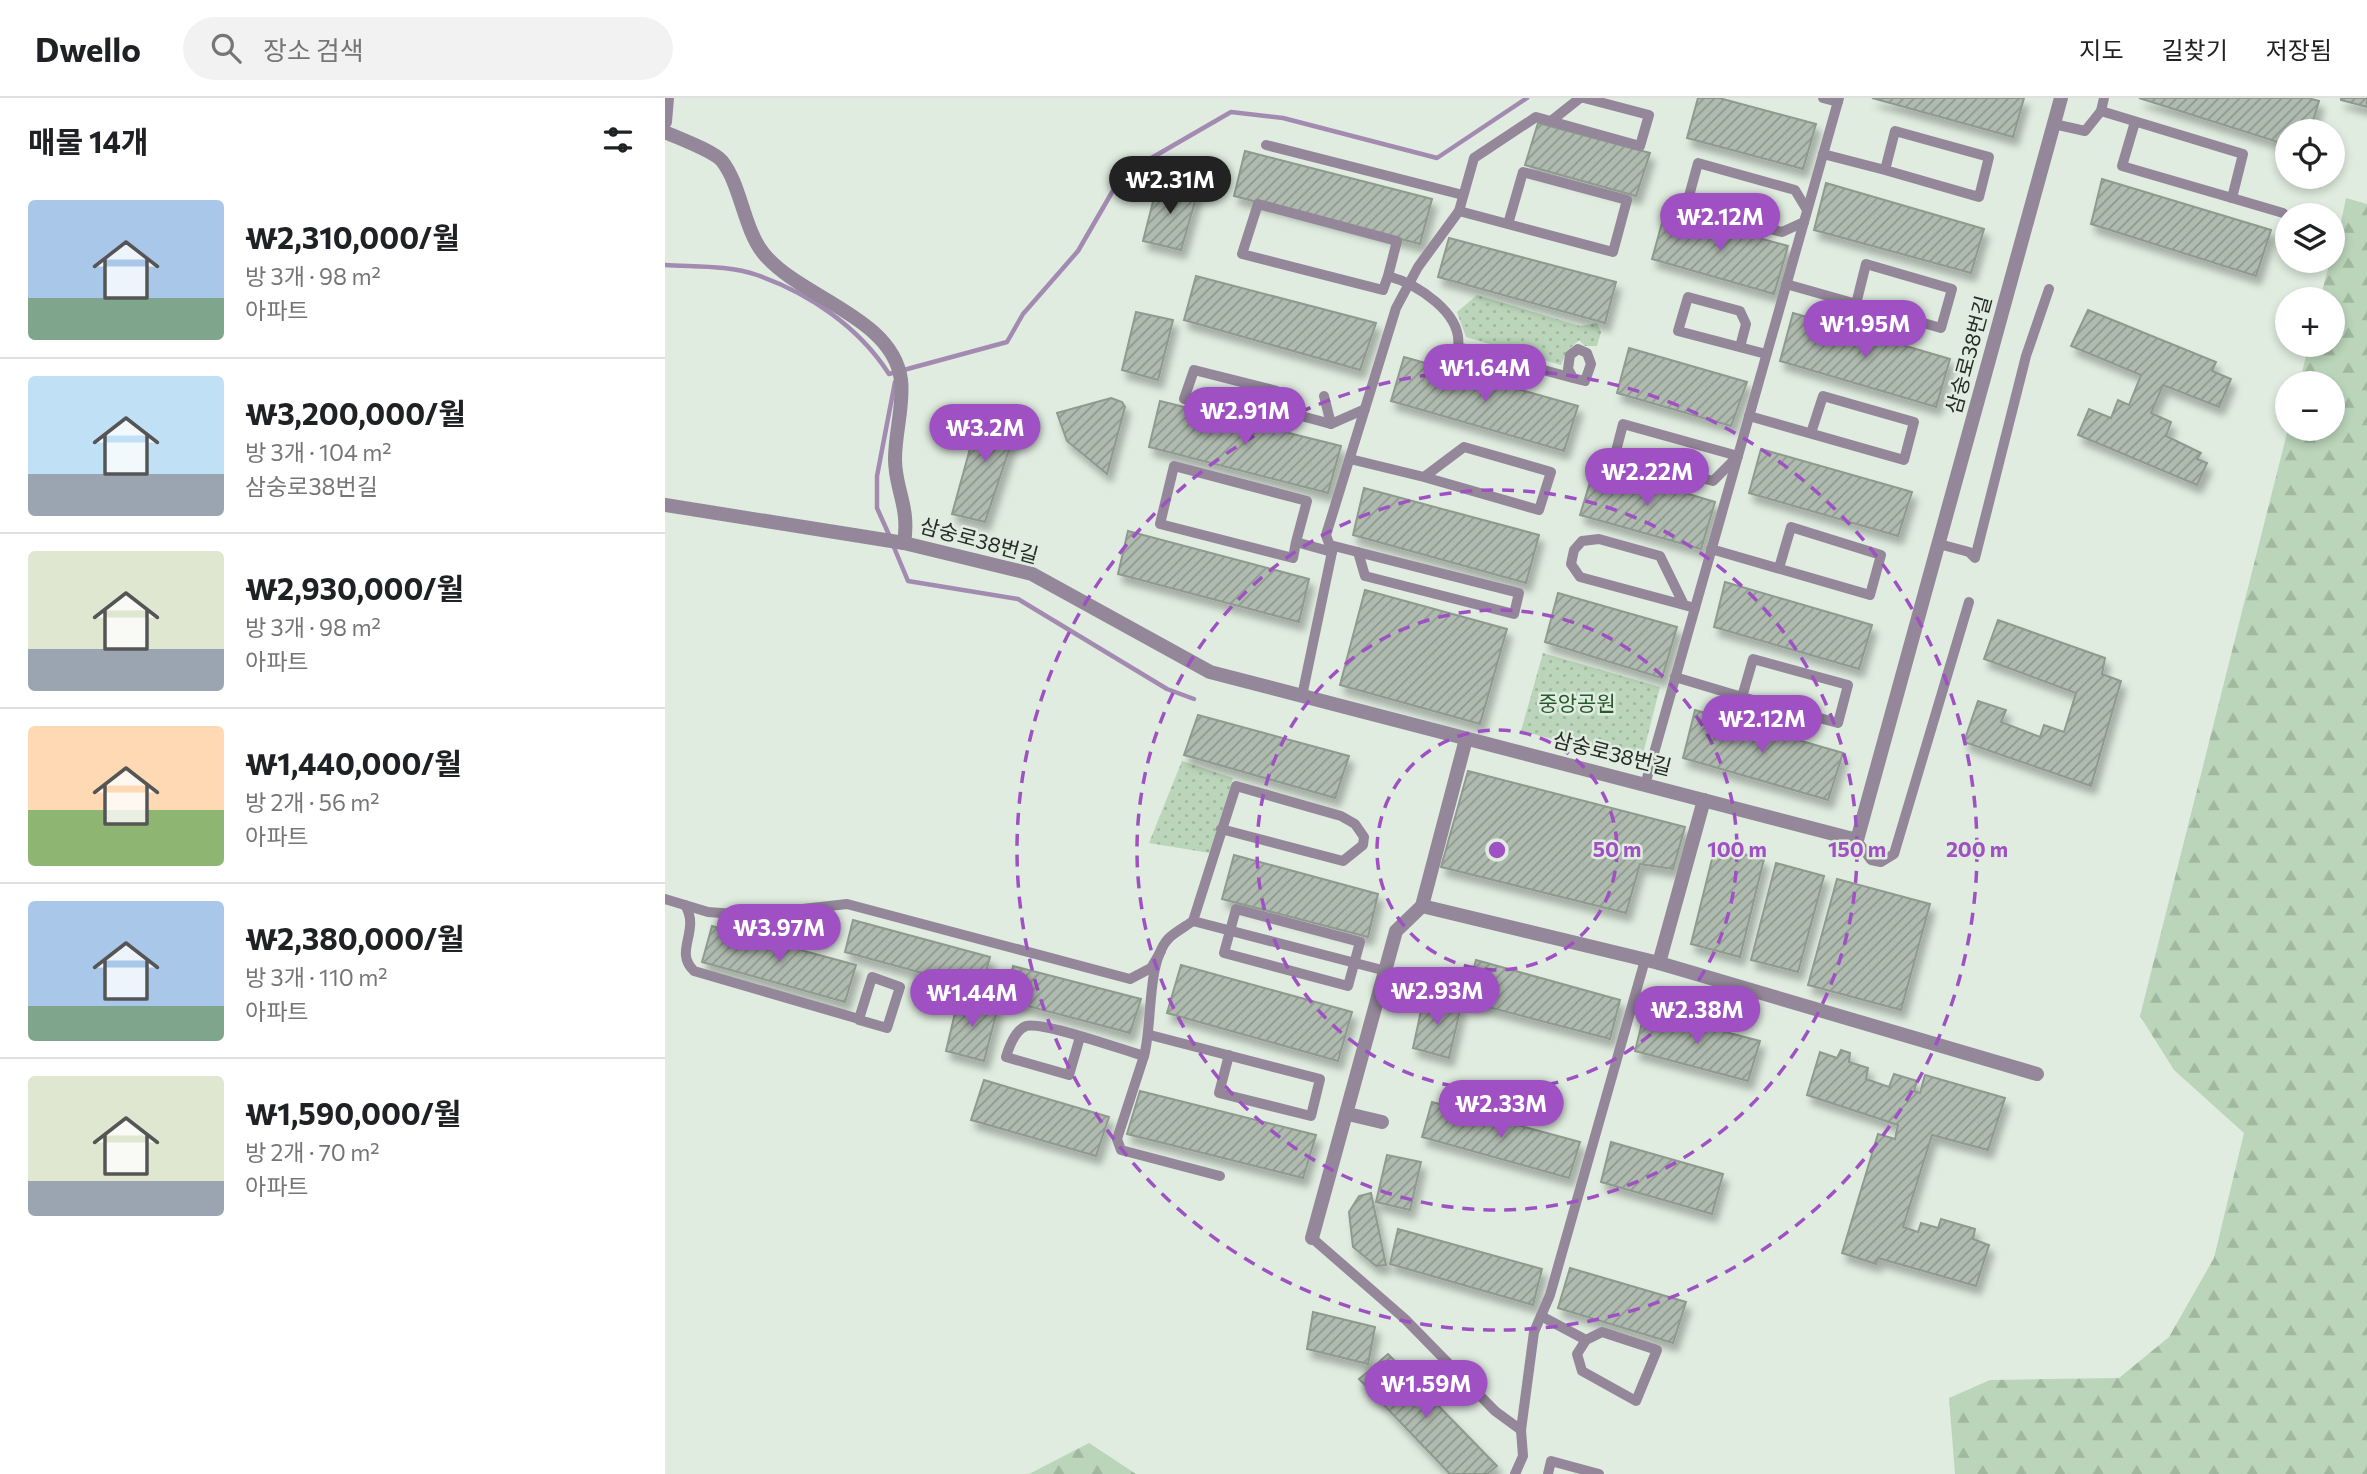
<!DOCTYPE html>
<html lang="ko">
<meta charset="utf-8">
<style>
:root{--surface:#fff;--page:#f2f2f2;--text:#202124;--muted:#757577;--line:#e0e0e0;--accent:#9f51c3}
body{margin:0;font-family:Commissioner,"Noto Sans KR",sans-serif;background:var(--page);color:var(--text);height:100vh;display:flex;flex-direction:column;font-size:26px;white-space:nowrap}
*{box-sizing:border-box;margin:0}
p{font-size:23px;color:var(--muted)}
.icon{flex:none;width:38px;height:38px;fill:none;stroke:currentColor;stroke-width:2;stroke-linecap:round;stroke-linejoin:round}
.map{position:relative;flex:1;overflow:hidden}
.details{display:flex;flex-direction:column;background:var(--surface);width:665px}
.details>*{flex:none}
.fabs{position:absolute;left:1610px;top:21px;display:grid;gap:14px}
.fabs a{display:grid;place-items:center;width:70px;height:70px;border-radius:50%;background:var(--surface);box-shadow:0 4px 10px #0003;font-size:35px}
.price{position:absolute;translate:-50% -60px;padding:0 16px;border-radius:24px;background:var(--accent);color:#fff;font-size:23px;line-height:46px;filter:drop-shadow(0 2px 4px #0008)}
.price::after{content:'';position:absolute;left:50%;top:42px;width:21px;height:16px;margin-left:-10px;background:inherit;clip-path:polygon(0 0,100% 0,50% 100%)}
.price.on{background:#222;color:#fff}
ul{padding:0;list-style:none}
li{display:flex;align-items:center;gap:21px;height:175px;padding:0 28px}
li+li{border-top:2px solid var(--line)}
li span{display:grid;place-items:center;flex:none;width:196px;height:140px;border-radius:7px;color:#555}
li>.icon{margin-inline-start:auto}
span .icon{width:84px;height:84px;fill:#fffc;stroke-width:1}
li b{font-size:30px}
h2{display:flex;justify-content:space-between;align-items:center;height:84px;padding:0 28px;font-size:30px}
header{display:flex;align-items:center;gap:42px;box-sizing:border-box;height:98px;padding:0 35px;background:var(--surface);border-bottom:2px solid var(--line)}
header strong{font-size:33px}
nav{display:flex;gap:38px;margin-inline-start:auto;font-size:24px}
.search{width:490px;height:63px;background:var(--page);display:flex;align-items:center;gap:18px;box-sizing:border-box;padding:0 24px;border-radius:38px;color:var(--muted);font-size:26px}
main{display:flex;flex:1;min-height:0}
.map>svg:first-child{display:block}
</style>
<header>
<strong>Dwello</strong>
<div class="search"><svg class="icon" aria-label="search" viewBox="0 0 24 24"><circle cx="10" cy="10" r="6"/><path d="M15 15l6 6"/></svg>장소 검색</div>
<nav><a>지도</a><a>길찾기</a><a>저장됨</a></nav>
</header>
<main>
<section class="details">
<h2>매물 14개<svg class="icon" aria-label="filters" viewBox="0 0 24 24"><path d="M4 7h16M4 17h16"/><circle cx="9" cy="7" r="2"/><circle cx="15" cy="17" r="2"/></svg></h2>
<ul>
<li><span style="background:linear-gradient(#a9c7e8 70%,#7fa58c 0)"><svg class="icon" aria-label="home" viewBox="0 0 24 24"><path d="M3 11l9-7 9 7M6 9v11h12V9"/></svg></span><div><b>₩2,310,000/월</b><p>방 3개 · 98 m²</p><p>아파트</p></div></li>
<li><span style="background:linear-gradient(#bfe0f5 70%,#9aa5b1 0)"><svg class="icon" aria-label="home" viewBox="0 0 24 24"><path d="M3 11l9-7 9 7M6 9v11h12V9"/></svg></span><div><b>₩3,200,000/월</b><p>방 3개 · 104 m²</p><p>삼숭로38번길</p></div></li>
<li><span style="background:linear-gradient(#dfe7d0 70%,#9aa5b1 0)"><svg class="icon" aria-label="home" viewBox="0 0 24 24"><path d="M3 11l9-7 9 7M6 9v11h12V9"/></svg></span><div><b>₩2,930,000/월</b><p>방 3개 · 98 m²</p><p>아파트</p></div></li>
<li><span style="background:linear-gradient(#ffd9b3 60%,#8fb573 0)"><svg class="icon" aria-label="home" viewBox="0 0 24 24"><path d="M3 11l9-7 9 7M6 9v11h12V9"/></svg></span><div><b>₩1,440,000/월</b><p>방 2개 · 56 m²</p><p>아파트</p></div></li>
<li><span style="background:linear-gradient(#a9c7e8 75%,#7fa58c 0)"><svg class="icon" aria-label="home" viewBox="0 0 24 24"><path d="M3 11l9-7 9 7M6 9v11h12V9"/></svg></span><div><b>₩2,380,000/월</b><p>방 3개 · 110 m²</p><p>아파트</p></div></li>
<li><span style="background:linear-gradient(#dfe7d0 75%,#9aa5b1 0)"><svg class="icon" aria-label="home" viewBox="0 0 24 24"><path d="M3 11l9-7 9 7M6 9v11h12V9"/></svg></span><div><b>₩1,590,000/월</b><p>방 2개 · 70 m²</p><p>아파트</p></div></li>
</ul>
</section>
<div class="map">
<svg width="1702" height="1376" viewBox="0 0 1702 1376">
<defs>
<pattern id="grass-dots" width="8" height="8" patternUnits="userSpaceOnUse" patternTransform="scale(1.75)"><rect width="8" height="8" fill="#bad5ba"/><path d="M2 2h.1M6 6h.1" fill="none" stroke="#a0b7a0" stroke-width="1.8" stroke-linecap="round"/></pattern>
<pattern id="forest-firs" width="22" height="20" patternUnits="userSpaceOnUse" patternTransform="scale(1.75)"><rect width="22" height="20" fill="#bad5ba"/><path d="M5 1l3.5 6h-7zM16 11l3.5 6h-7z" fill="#a0b7a0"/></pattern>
<pattern id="building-hatch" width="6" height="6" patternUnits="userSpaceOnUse" patternTransform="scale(1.75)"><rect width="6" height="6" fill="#afbbaf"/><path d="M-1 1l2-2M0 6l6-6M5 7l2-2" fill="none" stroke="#8e988e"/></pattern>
<filter id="shadow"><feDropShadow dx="4.5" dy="8" stdDeviation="3.5" flood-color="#0004"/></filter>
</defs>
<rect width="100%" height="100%" fill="#dfecdf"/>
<g fill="url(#grass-dots)">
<path d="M812,197l103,31 17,-3 4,9 -4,14h-12l-6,-6 -12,11 -6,14 -95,-28 -9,-25z"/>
<path d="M878,555l117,34 -19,75 -120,-31z"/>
<path d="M517,663l51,17 -23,75 -61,-10z"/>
</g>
<g fill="url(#forest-firs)">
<path d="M1681,100l21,6v1270h-412l-6,-76 41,-18 129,-2 50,-41 45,-79 30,-125 -70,-63 -34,-54 148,-587h45v-46h-34l10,-38h24v-46h-13l10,-38h3z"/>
<path d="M424,1345l47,31h-107z"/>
</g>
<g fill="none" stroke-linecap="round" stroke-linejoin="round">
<g stroke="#a38ab1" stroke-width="4.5">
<path d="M0,167c29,2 64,0 92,10 52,18 102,52 132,99l118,-32 16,-28 55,-63 44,-76 109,-63 52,6 154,40 90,-60"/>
<path d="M225,439l-13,-29v-32l18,-94"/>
<path d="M228,447l15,36 110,18 149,90 27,10"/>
</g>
</g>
<g fill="url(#building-hatch)" stroke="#8f9a8f" stroke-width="2" filter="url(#shadow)">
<path d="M1033,0h21l97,26 -13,45 -116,-31z"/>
<path d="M1207,0h152l-11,39z"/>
<path d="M1474,0h169l11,3 -9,30h-23v14z"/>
<path d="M1676,0h26v9l-26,-7z"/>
<path d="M873,25l112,30 -14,43 -111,-31z"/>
<path d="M580,53l187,48 -12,45 -186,-48z"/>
<path d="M1437,81l169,51 -15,46 -165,-52z"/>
<path d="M493,84l40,9 -17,59 -38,-9z"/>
<path d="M1161,85l158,46 -13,44 -157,-43z"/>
<path d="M1000,114l123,34 -14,48 -122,-35z"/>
<path d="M784,140l167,44 -11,41 -167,-46z"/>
<path d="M531,178l180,47 -16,47 -176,-50z"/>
<path d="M1423,212l128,52 -4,9 19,8 -12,28 -56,-22 -12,28 20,9 -5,14 35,17 -4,6 10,4 -10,22 -119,-50 11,-26 22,9 7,-18 11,5 12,-30 -70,-29z"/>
<path d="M471,214l37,8 -15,60 -36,-10z"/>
<path d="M1128,215l157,46 -14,48 -156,-46z"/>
<path d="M964,250l118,34 -16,44 -114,-33z"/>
<path d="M739,259l174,49 -14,45 -173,-50z"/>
<path d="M446,300l11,4 3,5 -18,67 -40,-33 -10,-28z"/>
<path d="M495,303l181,45 -13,47 -179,-46z"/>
<path d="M327,310l26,15 -33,99 -33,-8 29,-105z"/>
<path d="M1096,351l151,43 -14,44 -149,-43z"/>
<path d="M930,368l120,36 -14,47 -121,-34z"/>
<path d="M699,390l175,47 -13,48 -173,-48z"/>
<path d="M463,433l181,48 -10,43 -181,-48z"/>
<path d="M1060,484l147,43 -13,44 -145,-42z"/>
<path d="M700,492l142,39 -27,95 -140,-39z"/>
<path d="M893,495l119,34 -15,51 -117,-36z"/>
<path d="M1333,522l107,38 -3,16 19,7 -30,105 -127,-44 14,-41 28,9 -5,12 39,15 4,-12 20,7 12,-39 -92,-34z"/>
<path d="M1030,612l148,43 -15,47 -145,-42z"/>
<path d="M533,617l151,41 -14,42 -151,-43z"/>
<path d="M803,673l217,56 -12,42 -33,-5 -14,49 -185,-46z"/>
<path d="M1050,749l49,12 -24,98 -49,-13z"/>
<path d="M569,757l144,39 -10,43 -146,-38z"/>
<path d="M1111,765l48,13 -26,96 -47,-12z"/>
<path d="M1172,781l93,25 -29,106 -93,-25z"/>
<path d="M188,822l137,37 -9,32 -136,-37z"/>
<path d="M47,828l144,39 -11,37 -143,-40z"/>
<path d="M811,862l144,40 -10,39 -145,-38z"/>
<path d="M516,867l171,47 -14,49 -171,-48z"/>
<path d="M348,868l128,33 -11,34 -125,-33z"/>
<path d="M294,898l39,11 -14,54 -38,-10z"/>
<path d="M759,899l37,9 -12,52 -36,-10z"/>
<path d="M980,913l115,30 -12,40 -113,-30z"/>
<path d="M1176,952l9,3 -1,9 19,6 -2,11 23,8 5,-13 23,7 -3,10 6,2 5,-18 80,23 -17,52 -56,-15 -29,92 15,5 3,-9 17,5 3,-9 34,10 -2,10 16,6 -13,41 -98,-28 -2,6 -34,-11 36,-119 17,5 3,-14 -91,-30 13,-43 17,6z"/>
<path d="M319,982l125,37 -13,39 -125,-36z"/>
<path d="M475,993l176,44 -13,43 -176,-44z"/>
<path d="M767,1004l148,40 -11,36 -147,-41z"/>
<path d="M946,1044l112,32 -11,40 -111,-32z"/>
<path d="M722,1057l34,7 -11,48 -34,-8z"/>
<path d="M706,1095l15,72 -10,1 -23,-19 -4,-35 10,-16z"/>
<path d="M733,1131l144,40 -9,36 -143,-41z"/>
<path d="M905,1170l116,34 -13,41 -115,-35z"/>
<path d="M648,1214l62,15 -7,37 -61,-15z"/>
<path d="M723,1256l109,112 -10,8h-37l-91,-95z"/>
</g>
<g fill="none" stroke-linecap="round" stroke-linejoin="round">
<g stroke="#938799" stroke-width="10">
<path d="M1158,0l15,4"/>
<path d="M1436,13l3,-13"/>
<path d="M886,23l29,-23"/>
<path d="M1389,26l31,7 16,-20 142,43 -11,44 -110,-32 13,-44"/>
<path d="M601,47l197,50"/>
<path d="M1158,56l62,16 10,-39 94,26 -10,40 -94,-27"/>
<path d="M1567,100l51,15"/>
<path d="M794,113l154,41 14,-52 -104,-28 -15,52"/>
<path d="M1139,124l-22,10 -96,-25 12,-44 97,27 12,20"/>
<path d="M723,178l-5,14 -141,-36 16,-50 139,37 -9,35c29,8 75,37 70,71l115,31 -5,-9 2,-14 8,-6 9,4 4,11 -6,17 -12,-3"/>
<path d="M1121,186l155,44 11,-39 -86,-25 -10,40"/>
<path d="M1075,249l6,-23 -6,-13 -52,-14 -10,34 88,23"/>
<path d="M659,298l7,28 34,-15"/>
<path d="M618,313l-3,12 -96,-24 10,-29 83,21 6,20 48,13"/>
<path d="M1084,318l155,44 10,-38 -91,-26 -12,37"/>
<path d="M958,326l115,32 -25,25 -94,-25 -4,-1z"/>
<path d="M685,361l74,18 40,-30 87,25 -12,38 -115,-33"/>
<path d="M631,444l-3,16 -133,-34 14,-58 133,35 -11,41 36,10"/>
<path d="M1274,446l30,8 6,6 51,-202 23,-67"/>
<path d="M665,447l189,48 -5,21 -149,-38 -7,-24"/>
<path d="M1046,451l159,46 11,-40 -90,-28 -12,41"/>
<path d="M1019,507l-24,-49 -61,-17 -17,2 -8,9 -3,14 9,13 104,28 11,3"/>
<path d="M1010,579l67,20 11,-38 95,26 -10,38 -96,-26"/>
<path d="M637,598l30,-144 -6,-17 70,-227 22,-41 41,-56 15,-53 62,-41 104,29 9,-31 -65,-17"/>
<path d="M980,687l194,-687"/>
<path d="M556,731l122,32 20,-16 1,-8 -9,-13 -14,-8 -105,-30 -43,135 193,50"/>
<path d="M1192,742l14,20 10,2 13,-8 75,-252"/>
<path d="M0,801l43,13 40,3 99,-11 283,75 21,-11 10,-17"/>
<path d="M20,807c16,26 -12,46 9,66l165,48 13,-42 28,10 -13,41 -28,-8"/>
<path d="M571,811l124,33 -12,44 -124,-33z"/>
<path d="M485,937l170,44 -9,37 -92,-23 10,-38"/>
<path d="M415,939l-11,38 -63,-18c3,-10 9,-27 20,-31 17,-5 97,24 118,30 9,-32 2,-97 26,-119 7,-6 16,-11 23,-16"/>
<path d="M479,958l-27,83 4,11 99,26"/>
<path d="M647,1140l93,81 90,92 26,19 13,-98 16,-37 95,-335"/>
<path d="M876,1218l45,24 16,-8 55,18 -21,51 -54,-30 -5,-17 9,-14"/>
<path d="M850,1376l8,-18 -2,-26"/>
<path d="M883,1376l3,-13 48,13"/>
</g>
<g stroke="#938799" stroke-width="14">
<path d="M0,24l2,-24"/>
<path d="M0,34c13,6 49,19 57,29 19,24 22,69 42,93 36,44 129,63 137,126 3,25 -6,53 -6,79 0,31 15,47 9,84"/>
<path d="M0,407l239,38 128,31 178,98 647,168 204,-742"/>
<path d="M801,641l-44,167 237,57 378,111"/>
<path d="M994,865l45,-163"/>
<path d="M683,1016l34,8"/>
<path d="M647,1140l84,-307 26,-25"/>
</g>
</g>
<g fill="none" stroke="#9f51c3" stroke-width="3.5" stroke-dasharray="12 9">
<circle cx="832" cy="752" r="120"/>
<circle cx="832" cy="752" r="240"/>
<circle cx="832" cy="752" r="360"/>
<circle cx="832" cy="752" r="480"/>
</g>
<g text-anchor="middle" stroke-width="5" stroke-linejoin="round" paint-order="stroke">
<g font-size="21" fill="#262b26" stroke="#dfecdf">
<text transform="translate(1304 257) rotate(-75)" y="7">삼숭로38번길</text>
<text transform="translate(314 443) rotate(15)" y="7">삼숭로38번길</text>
<text transform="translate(947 656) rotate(14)" y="7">삼숭로38번길</text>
</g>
<g font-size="21" fill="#265a2b" stroke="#dfecdf">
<text x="912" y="613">중앙공원</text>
</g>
</g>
<circle cx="832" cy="752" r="10" fill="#9f51c3" stroke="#dfecdf" stroke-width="3.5"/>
<g font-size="21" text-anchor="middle" font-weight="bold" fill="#9f51c3" stroke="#dfecdf" stroke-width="5" stroke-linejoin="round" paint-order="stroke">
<text x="952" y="759">50 m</text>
<text x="1072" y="759">100 m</text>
<text x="1192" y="759">150 m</text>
<text x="1312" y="759">200 m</text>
</g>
</svg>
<div class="fabs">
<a><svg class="icon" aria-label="locate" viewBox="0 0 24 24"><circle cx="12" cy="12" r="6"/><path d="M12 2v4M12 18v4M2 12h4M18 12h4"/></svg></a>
<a><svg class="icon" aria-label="layers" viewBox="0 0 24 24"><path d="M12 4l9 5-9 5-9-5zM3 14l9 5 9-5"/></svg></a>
<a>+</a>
<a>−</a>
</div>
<b class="price on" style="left:505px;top:118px">₩2.31M</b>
<b class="price" style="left:1055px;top:155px">₩2.12M</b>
<b class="price" style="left:1200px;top:262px">₩1.95M</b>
<b class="price" style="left:820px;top:306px">₩1.64M</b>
<b class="price" style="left:580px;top:349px">₩2.91M</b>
<b class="price" style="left:320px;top:366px">₩3.2M</b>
<b class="price" style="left:982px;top:410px">₩2.22M</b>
<b class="price" style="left:1097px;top:657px">₩2.12M</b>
<b class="price" style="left:114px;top:866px">₩3.97M</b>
<b class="price" style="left:772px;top:929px">₩2.93M</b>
<b class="price" style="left:307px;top:931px">₩1.44M</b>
<b class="price" style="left:1032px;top:948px">₩2.38M</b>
<b class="price" style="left:836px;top:1042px">₩2.33M</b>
<b class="price" style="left:761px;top:1322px">₩1.59M</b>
</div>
</main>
